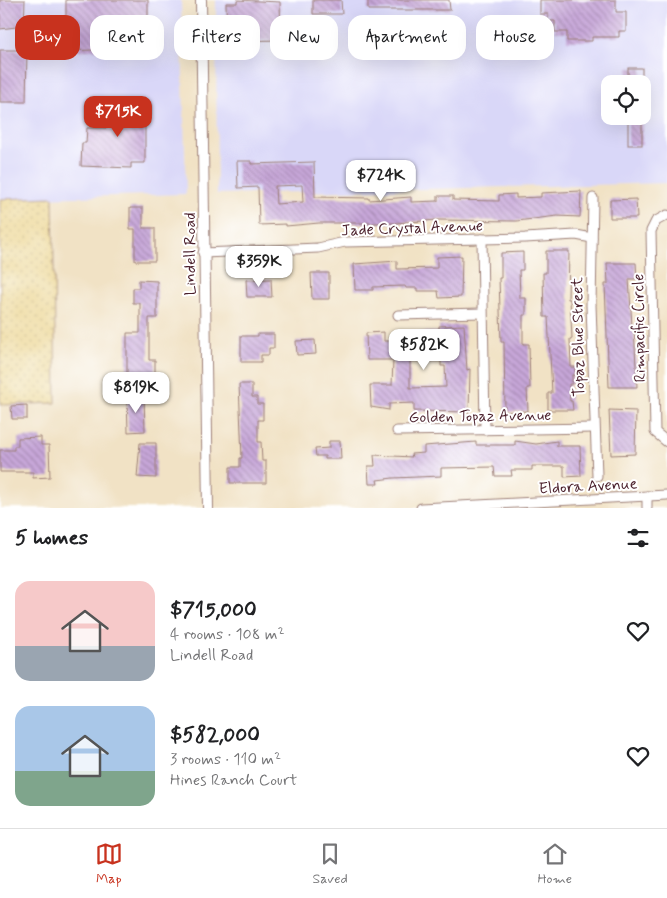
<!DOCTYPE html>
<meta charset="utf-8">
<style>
:root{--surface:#fff;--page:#f2f2f2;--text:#202124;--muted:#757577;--line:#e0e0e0;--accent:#c8321e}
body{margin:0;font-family:Mynerve,sans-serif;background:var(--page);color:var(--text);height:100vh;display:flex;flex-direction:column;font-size:19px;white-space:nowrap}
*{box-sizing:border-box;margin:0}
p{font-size:16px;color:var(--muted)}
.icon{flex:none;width:28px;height:28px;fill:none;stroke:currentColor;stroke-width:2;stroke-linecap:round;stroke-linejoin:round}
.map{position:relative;height:508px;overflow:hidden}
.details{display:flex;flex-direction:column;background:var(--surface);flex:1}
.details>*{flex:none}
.guide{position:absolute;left:15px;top:15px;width:638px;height:45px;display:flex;gap:10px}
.buttons{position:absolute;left:601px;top:75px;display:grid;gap:10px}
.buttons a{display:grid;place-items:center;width:50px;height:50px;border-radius:10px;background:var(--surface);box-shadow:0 5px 20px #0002;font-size:25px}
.price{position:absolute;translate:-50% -42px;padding:0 11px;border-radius:10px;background:#fff;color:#222;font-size:16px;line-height:32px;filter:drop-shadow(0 1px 2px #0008)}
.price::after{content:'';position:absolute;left:50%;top:30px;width:15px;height:11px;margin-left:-8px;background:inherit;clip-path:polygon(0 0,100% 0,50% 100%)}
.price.current{background:var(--accent);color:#fff}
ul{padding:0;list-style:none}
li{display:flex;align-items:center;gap:15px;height:125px;padding:0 15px}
li span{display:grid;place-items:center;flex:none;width:140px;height:100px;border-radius:15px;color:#555}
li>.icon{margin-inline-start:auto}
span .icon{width:60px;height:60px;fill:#fffc;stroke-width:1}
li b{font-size:21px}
h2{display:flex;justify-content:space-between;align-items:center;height:60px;padding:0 15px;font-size:21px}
.tag{padding:0 18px;border-radius:15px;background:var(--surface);box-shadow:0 5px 20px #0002;font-size:18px;line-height:45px}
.tag.current{background:var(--accent);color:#fff}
.dock{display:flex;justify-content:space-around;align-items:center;height:70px;border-top:1px solid var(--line);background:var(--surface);font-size:14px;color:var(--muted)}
.dock a{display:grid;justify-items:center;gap:2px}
.dock .current{color:var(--accent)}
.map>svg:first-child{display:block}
</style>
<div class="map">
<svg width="667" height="508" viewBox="0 0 667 508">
<defs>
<pattern id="sand-dots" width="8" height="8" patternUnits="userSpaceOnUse" patternTransform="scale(1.25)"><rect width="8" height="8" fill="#eeda9e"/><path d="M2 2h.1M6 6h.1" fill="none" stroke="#cebb88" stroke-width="1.8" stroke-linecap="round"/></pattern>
<pattern id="building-back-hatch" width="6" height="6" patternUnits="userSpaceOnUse" patternTransform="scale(1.25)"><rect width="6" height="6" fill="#c7a7d9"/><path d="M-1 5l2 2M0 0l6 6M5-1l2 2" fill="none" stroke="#a487b0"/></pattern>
</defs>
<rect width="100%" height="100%" fill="#fff"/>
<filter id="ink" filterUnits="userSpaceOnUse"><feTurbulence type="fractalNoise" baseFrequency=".02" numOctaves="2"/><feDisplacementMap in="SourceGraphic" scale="10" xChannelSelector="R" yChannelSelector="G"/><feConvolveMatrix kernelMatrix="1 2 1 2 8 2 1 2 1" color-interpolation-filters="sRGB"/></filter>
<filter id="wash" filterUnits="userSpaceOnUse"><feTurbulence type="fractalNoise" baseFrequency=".0096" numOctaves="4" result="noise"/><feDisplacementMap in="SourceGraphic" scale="20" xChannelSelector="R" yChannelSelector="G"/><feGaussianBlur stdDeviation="1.12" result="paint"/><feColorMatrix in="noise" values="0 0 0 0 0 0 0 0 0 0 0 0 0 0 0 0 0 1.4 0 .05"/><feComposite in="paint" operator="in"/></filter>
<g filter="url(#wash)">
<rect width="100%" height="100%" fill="#f1e2c5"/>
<g fill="#d9d7f8" fill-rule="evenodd">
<path d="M0,0h181l5,194 -186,5z"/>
<path d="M216,0h451v183l-450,11zM610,84h32v32h-32z"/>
</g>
<path fill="url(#sand-dots)" stroke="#9c7c64" d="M53,197l3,206 -56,2v-206z"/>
<g id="blocks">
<g fill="url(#building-back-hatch)" fill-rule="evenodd">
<path d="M0,0h25l-1,26 -24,3z"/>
<path d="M66,0h82v31h-24v18l-62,2v-11h4z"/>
<path d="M237,0l43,2 1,38 -54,1 -1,-38h11z"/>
<path d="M313,0h28l1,14h-29z"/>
<path d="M368,0h81l1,10h-82z"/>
<path d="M540,0h76v12h10v19h-7v6h-27v4h-25v-9h-12v-11h-7v-7h-8z"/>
<path d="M0,50h27l-1,52h-26z"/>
<rect x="628" y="68" width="14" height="16"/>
<path d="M110,104h41v12h-6v47h-14v5l-50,-2 1,-23h4l1,-15h19v-18h4z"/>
<rect x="628" y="116" width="14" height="29"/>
<path d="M237,161h14v3l63,-2 1,35 54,1v2l42,-3v5l27,-1v-5h15v4l46,1v-6l17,-1v4l25,-1v-4l40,-2 -1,26 -23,-1 -40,5 -79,-1 -44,3h-75l-33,3v-2l-27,1 -1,-38 -20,1zM302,185l1,17 -27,2 -1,-18z"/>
<path d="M636,199l1,19h-27v-18z"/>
<path d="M130,208h13v20h12v33h-20v-32h-5z"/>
<path d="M546,251h23l-1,48h2l2,39 -2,1 1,28h4v8h-3v9h-3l1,17h2l1,9h-25v-17h4l-4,-76h-4l-1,-44h3z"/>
<path d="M523,252v18h-4l1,28h6v17h-3v29h6l1,44h-3l1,23 -23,1 -1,-70h-3l-2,-64h2v-25z"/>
<path d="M462,256l-1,41 -22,1 -1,-7h-21v-3h-11l-1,-2 -32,1v3h-18l-1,-26 43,-3v8l40,-1v-11z"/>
<path d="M607,263h29l1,16h-8l3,47h2l3,61h-28l-4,-103h3z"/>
<path d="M311,273h18v26h-17z"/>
<path d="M271,279l1,18h-25l-1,-17z"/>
<path d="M139,280l18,1v37h-8v42h6v18l-28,-1v-44h13v-30h-7v-15h6z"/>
<path d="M464,325l3,45 3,-1 -1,43 -55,-1v-8l-25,1v6l-18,-3 -1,-22h22l1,-25h-26l-1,-27 18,-1v9h20v-3h9v-6h26v-6zM410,361h31v5h4l1,21 -36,1z"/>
<path d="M258,334h16v14h-5v7h-8v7h-20v-26h17z"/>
<path d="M315,340l1,14 -19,1 -1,-14z"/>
<path d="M239,384h13v13h5v7h6v16h-5v22h3l1,19h4v22h-36v-16h10v-9h2z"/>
<path d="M144,395l1,36 -17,1 -1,-36z"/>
<path d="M27,405v14h-15l-1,-13z"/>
<path d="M609,410l27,1 -1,43 -24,1z"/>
<path d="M41,437v8h8l1,32 -17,1v-6h-33v-22h14v-4h4v-8z"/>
<path d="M329,441h11l1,18h-16v-3h-9l-1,-7 14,-1z"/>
<path d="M515,441l21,3 21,-3v5h23l1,30 -17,1v-11h-32v4h-21l1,6h-17l-1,-9 -53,1v8l-48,2 -16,2 1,4h-9l-1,-18h7l-1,-11 38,2 -1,-3 13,-1v-7l52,-4v3h39z"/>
<path d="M140,443h16v35l-19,-1z"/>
</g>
</g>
</g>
<g filter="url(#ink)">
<use href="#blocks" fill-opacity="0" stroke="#9e8078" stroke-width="1"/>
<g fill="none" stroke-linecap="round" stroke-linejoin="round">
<defs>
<g id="minor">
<path d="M593,198l-2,107 6,171"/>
<path d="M667,215l-11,6 -5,10 4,201 12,10"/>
<path d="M482,239l3,191"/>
<path d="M203,253l115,-5 27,-6 180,-4 51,-3 16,3"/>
<path d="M398,315l84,-2"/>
<path d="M397,431l197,-3"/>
<path d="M647,496v12"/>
<path d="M421,508l246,-13"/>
</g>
<path id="tertiary" d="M201,0l7,508"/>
</defs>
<use href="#minor" stroke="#9e8078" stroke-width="11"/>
<use href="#tertiary" stroke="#9e8078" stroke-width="12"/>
<use href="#minor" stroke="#fff" stroke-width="9"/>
<use href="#tertiary" stroke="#fff" stroke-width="10"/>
</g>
</g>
<g text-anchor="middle" stroke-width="4" stroke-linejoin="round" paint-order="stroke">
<g font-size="16" fill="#4a1f2b" stroke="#fff">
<text transform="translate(412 227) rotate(-2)" y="6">Jade Crystal Avenue</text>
<text transform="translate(189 254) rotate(-90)" y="6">Lindell Road</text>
<text transform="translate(638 328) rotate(-91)" y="6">Rimpacific Circle</text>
<text transform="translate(577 337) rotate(-91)" y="6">Topaz Blue Street</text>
<text transform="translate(480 415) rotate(-1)" y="6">Golden Topaz Avenue</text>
<text transform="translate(588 485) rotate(-3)" y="6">Eldora Avenue</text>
</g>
</g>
</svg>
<div class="buttons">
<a><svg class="icon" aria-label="locate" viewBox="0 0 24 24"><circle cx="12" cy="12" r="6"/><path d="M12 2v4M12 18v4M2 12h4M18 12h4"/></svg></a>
</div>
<b class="price current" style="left:118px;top:138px">$715K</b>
<b class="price" style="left:381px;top:202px">$724K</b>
<b class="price" style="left:259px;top:288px">$359K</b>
<b class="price" style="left:424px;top:371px">$582K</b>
<b class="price" style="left:136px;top:414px">$819K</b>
<div class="guide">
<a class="tag current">Buy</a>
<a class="tag">Rent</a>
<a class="tag">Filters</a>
<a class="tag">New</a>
<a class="tag">Apartment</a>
<a class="tag">House</a>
</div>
</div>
<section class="details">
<h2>5 homes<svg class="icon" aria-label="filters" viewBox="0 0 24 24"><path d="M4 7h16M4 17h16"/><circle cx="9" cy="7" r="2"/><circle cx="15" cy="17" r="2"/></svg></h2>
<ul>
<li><span style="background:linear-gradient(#f6c9c9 65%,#9aa5b1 0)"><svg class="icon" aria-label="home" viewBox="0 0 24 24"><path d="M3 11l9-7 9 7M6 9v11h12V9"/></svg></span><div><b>$715,000</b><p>4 rooms · 108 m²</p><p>Lindell Road</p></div><svg class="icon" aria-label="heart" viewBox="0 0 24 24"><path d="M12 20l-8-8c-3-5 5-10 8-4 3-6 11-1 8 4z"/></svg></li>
<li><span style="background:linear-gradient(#a9c7e8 65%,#7fa58c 0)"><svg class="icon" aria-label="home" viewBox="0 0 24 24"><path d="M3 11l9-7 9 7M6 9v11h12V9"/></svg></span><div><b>$582,000</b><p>3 rooms · 110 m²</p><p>Hines Ranch Court</p></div><svg class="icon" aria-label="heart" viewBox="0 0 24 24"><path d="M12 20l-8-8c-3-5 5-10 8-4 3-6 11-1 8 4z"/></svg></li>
</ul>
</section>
<nav class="dock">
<a class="current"><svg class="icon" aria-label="map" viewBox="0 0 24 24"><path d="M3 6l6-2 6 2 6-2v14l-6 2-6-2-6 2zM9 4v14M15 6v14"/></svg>Map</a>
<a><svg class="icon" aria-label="saved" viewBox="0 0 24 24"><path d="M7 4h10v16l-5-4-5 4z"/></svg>Saved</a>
<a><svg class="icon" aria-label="home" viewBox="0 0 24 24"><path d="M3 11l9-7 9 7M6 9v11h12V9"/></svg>Home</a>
</nav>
